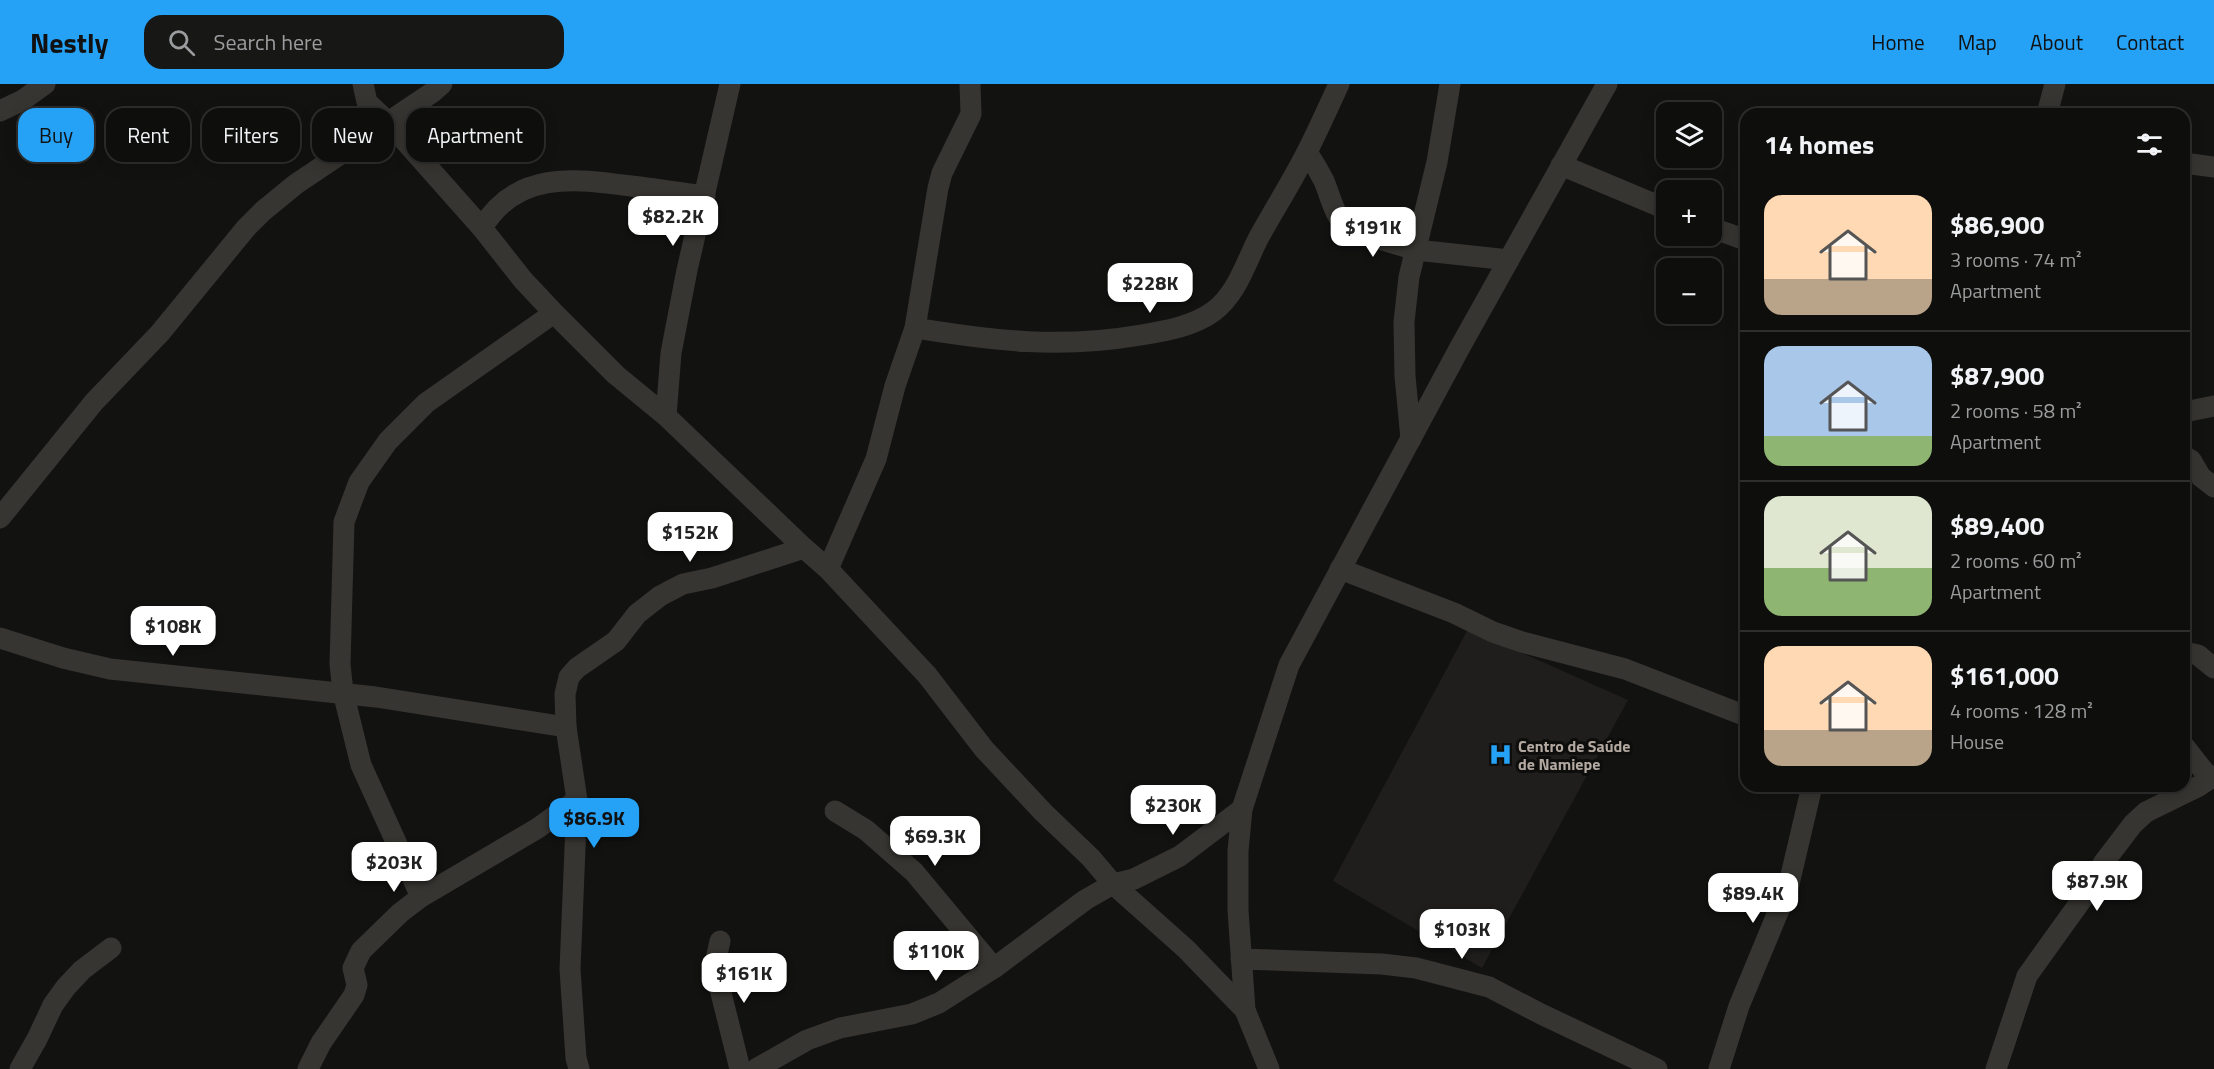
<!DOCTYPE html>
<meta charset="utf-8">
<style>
:root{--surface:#0e0e0d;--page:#171716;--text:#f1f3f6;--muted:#9b9c9d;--line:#2e2e2e;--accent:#25a1f6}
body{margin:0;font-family:"Titillium Web",sans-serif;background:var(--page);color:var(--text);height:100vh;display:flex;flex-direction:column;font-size:22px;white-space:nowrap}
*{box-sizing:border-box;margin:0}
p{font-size:20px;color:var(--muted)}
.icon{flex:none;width:33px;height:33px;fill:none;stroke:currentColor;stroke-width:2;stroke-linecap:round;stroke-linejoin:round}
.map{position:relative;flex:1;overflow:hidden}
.panel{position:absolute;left:1740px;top:24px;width:450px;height:684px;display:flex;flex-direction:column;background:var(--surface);border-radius:18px;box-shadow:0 3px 15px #0003,0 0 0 2px var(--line)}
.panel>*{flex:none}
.banner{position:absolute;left:18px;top:24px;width:570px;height:54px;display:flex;gap:12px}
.tools{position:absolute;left:1656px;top:18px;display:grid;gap:12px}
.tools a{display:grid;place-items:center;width:66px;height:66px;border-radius:12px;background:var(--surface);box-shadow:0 3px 15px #0003,0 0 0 2px var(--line);font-size:30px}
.price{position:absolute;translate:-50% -51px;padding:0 14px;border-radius:12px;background:#fff;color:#222;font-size:20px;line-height:39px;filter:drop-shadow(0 2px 3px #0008)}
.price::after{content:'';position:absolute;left:50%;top:36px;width:18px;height:14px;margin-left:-9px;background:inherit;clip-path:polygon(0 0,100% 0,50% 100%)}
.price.current{background:var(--accent);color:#111}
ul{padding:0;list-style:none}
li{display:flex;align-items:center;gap:18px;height:150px;padding:0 24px}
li+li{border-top:2px solid var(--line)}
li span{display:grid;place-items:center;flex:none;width:168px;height:120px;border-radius:18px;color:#555}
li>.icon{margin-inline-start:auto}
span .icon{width:72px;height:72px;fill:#fffc;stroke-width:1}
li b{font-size:26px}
h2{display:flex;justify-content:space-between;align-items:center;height:72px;padding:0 24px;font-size:26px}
.pill{padding:0 21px;border-radius:18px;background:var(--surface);box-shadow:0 3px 15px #0003,0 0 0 2px var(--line);font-size:21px;line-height:54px}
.pill.current{background:var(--accent);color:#111}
header{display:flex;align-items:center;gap:36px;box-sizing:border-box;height:84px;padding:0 30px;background:var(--accent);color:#111}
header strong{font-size:28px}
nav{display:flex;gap:33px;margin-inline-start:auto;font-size:21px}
.search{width:420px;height:54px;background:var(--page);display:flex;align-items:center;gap:15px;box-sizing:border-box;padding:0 21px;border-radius:18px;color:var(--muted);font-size:22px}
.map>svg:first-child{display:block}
</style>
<header>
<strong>Nestly</strong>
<div class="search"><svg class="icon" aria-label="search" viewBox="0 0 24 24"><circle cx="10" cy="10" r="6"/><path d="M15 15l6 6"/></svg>Search here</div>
<nav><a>Home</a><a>Map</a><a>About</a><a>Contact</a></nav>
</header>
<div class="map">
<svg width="2214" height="985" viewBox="0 0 2214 985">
<rect width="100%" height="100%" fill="#121211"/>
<path fill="#1f1e1d" d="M1468,545l160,71 -146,268 -149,-87z"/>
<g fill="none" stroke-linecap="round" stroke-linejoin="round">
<g stroke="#373531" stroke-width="21">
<path d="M363,0l4,18 21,20 94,106 41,52 31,33 62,62 50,41 138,132 24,21 99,106 57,74 59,63 48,46 22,26 73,65 59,61"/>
<path d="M0,27l23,-11 22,-16"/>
<path d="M2047,30l8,-30"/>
<path d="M1307,68c6,9 12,19 17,29 8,19 10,38 28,50l64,19 93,10"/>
<path d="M2184,79l30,4"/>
<path d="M1561,81l105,44"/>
<path d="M482,144c34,-57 92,-50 149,-42 25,3 49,7 74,10"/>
<path d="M1712,144l34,12"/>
<path d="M915,244c80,13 145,21 226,7 25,-4 53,-9 73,-24 23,-17 32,-49 45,-74 16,-29 34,-57 49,-87 11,-22 21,-44 31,-66"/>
<path d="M2184,328l30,-6"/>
<path d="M666,332l5,-63 16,-83 43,-186"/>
<path d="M1411,355l-6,-63 -1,-54 5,-45 28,-115 13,-78"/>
<path d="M2184,372l7,4 10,17 13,10"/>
<path d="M0,434l94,-116 66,-69 86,-105 17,-17 33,-27 137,-92 9,-8"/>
<path d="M828,485l48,-110 19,-73 20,-58 23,-140 4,-15 29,-59 -1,-30"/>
<path d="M1340,485l114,44 39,19 29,10 103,27 121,47"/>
<path d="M0,554l63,20 47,11 266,28 190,30"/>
<path d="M2184,568l14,3 16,13"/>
<path d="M2184,662l26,33"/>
<path d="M835,727l31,19 48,42 80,96"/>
<path d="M421,813l-60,-132 -18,-73 -3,-28 4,-142 15,-40 29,-41 38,-38 128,-90"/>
<path d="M720,857l-4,18 2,22 22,88"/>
<path d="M1241,875l141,5 34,4 73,19 52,27 116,55"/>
<path d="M20,985l17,-30 16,-34 13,-18 16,-17 29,-22"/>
<path d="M308,985l13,-26 33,-48 3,-10 -4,-17 8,-17 39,-38 21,-16 117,-69 39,-28"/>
<path d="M579,985l-3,-11 -6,-89 7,-169 -11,-73 -1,-33 4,-17 8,-9 39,-27 21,-27 23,-18 23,-12 29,-6 92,-30"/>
<path d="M756,985l51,-29 33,-12 72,-14 27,-11 55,-35 91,-68 28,-16 21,-5 46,-23 62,-47"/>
<path d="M1269,985l-24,-59 -7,-100v-59l4,-42 47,-144 170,-316 148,-265"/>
<path d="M1719,985l20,-63 49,-118 24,-102"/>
<path d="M1996,985l31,-93 56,-78 21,-36 29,-38 13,-12 53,-26 15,-10"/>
</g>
</g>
<defs>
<symbol id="hospital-bare" viewBox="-9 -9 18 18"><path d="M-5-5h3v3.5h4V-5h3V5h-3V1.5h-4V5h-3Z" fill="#25a1f6" stroke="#0d0d0c" stroke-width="2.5" paint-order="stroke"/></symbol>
</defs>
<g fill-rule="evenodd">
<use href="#hospital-bare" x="1484" y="654" width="33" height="33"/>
</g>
<g text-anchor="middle" stroke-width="6" stroke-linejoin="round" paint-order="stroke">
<g font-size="16" font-weight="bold" fill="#b3a9a1" stroke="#0d0d0c" text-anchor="start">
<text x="1518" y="668">Centro de Saúde<tspan x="1518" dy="18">de Namiepe</tspan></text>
</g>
</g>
</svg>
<div class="tools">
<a><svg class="icon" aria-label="layers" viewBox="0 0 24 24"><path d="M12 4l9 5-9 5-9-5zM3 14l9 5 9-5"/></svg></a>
<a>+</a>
<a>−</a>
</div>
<b class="price" style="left:673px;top:163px">$82.2K</b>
<b class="price" style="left:1373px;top:174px">$191K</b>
<b class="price" style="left:1150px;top:230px">$228K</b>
<b class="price" style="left:690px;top:479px">$152K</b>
<b class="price" style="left:173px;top:573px">$108K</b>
<b class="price" style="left:1173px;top:752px">$230K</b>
<b class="price current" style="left:594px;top:765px">$86.9K</b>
<b class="price" style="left:935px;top:783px">$69.3K</b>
<b class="price" style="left:394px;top:809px">$203K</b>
<b class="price" style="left:2097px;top:828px">$87.9K</b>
<b class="price" style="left:1753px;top:840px">$89.4K</b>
<b class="price" style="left:1462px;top:876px">$103K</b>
<b class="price" style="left:936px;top:898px">$110K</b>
<b class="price" style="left:744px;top:920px">$161K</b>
<div class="banner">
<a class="pill current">Buy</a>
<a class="pill">Rent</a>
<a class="pill">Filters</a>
<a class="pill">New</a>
<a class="pill">Apartment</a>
</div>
<section class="panel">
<h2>14 homes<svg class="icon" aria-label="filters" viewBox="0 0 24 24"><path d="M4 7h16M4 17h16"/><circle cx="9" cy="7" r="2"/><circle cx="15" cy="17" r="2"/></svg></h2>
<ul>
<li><span style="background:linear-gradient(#ffd9b3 70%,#b9a48a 0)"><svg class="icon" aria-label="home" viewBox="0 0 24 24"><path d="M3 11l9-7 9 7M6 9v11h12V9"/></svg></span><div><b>$86,900</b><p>3 rooms · 74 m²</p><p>Apartment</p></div></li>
<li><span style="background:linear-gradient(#a9c7e8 75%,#8fb573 0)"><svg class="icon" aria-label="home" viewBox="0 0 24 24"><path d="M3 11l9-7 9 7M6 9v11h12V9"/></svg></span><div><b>$87,900</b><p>2 rooms · 58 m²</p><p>Apartment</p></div></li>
<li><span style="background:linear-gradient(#dfe7d0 60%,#8fb573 0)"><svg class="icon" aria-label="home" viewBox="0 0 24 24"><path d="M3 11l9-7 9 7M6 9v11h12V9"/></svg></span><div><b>$89,400</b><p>2 rooms · 60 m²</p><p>Apartment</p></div></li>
<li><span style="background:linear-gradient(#ffd9b3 70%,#b9a48a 0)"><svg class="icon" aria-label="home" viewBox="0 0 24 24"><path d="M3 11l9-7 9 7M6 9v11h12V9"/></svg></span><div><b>$161,000</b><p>4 rooms · 128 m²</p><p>House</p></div></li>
</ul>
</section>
</div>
